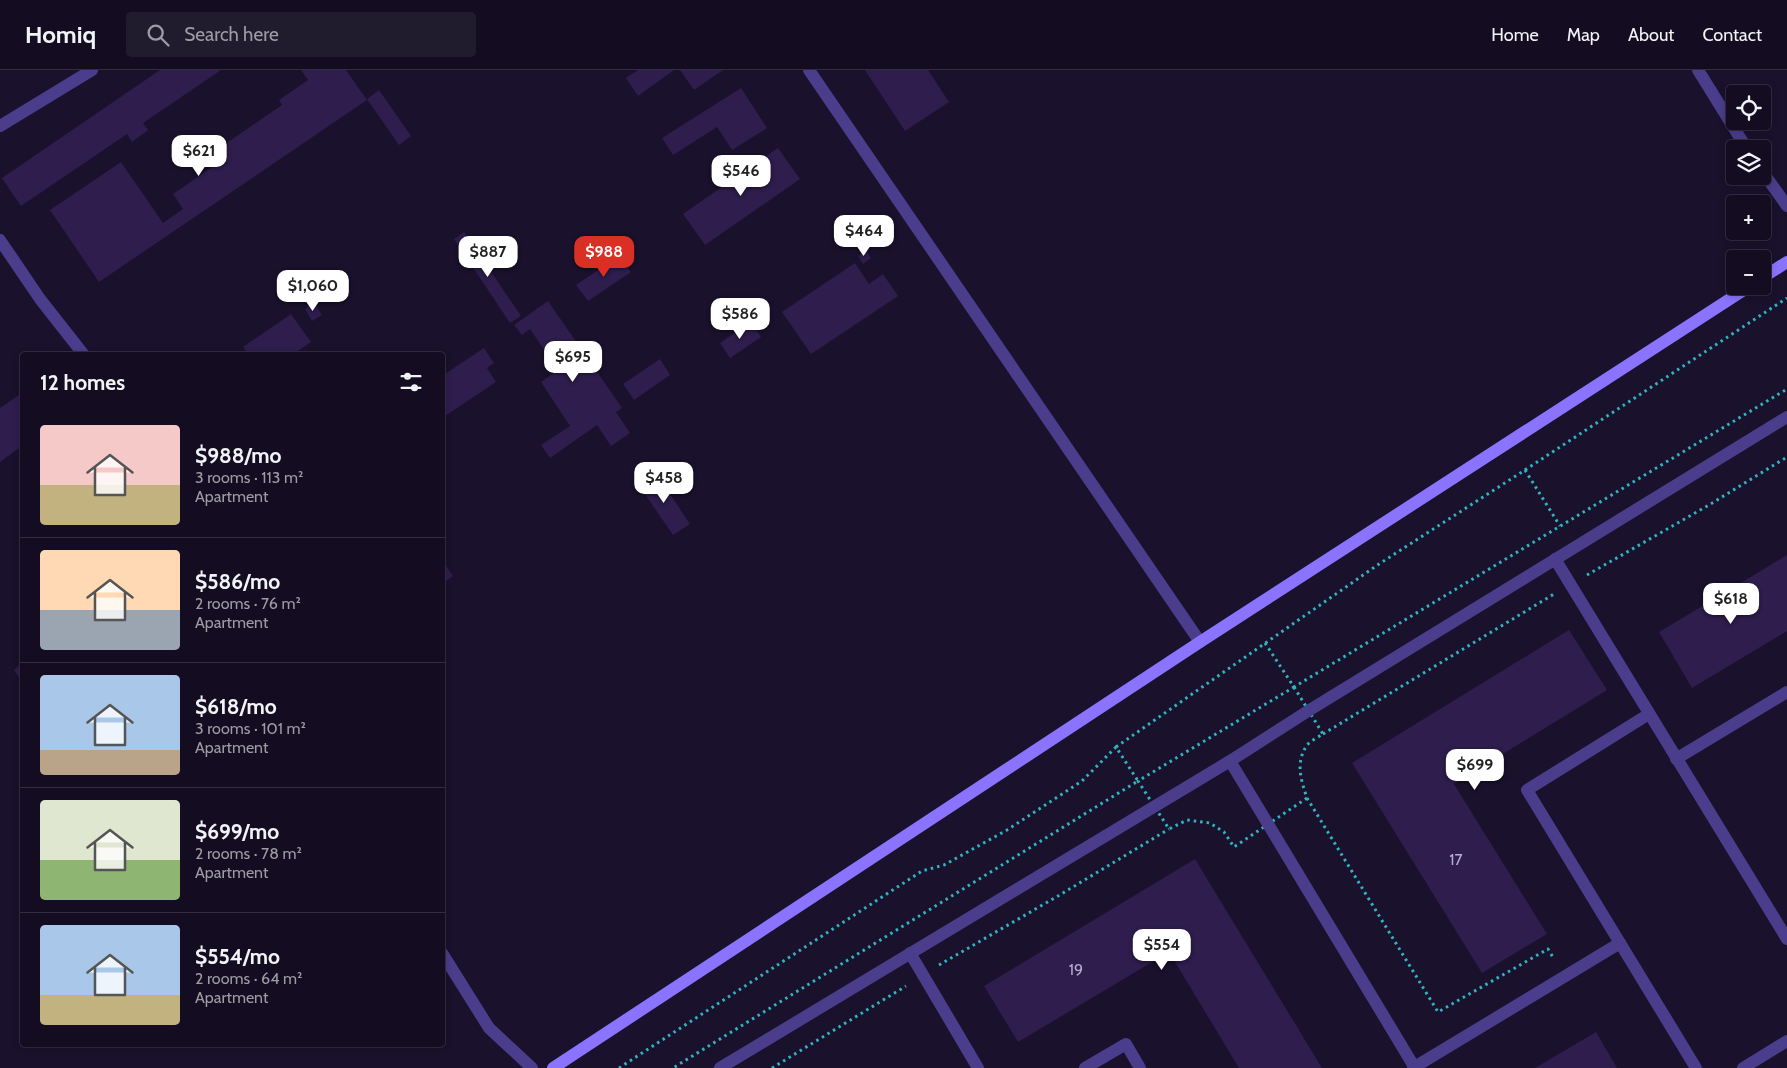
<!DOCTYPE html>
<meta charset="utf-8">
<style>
:root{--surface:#140d21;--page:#211b2e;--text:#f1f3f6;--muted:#9d9ca5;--line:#332d3f;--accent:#d93025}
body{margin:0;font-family:Cabin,sans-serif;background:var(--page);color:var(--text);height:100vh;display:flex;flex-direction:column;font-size:19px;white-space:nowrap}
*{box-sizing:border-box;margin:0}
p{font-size:16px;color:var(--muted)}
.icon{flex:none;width:28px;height:28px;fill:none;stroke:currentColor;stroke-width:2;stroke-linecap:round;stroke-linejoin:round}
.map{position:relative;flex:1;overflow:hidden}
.details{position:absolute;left:20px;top:282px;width:425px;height:695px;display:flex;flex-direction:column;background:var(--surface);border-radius:5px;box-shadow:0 2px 8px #0003,0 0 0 1px var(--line)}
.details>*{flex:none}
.buttons{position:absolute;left:1726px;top:15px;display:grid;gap:10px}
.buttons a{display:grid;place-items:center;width:45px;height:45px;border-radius:5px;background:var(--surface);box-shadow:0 2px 8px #0003,0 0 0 1px var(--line);font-size:25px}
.price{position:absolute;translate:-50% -42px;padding:0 11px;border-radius:10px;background:#fff;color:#222;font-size:16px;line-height:32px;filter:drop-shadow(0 1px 2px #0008)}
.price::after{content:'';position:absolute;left:50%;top:30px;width:15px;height:11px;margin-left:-8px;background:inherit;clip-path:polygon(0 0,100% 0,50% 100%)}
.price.selected{background:var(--accent);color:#fff}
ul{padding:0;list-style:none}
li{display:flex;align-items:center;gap:15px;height:125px;padding:0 20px}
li+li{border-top:1px solid var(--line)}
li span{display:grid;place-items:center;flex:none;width:140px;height:100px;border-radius:5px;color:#555}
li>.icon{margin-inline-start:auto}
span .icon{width:60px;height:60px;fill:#fffc;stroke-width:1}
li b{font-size:21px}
h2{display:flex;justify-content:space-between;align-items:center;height:60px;padding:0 20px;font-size:21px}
header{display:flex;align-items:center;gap:30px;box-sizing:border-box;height:70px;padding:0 25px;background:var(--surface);border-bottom:1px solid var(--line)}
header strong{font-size:24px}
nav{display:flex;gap:28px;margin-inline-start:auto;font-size:18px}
.search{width:350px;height:45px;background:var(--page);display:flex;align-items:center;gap:12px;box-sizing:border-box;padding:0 18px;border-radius:5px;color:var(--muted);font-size:19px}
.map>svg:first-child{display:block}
</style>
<header>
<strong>Homiq</strong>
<div class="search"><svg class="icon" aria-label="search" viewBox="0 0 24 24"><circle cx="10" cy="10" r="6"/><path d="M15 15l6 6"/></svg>Search here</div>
<nav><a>Home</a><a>Map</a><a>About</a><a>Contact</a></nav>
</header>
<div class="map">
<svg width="1787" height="998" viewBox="0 0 1787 998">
<rect width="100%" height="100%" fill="#1a112c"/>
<g fill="#2e1d4d">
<path d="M160,0h61l-78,53 5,7 -16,12 -5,-8 -106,72 -19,-28z"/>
<path d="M301,0h45l21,30 -268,182 -49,-72 71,-48 42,61 20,-14 -10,-15 48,-33 -1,-2 5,-3 3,-14 54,-37 -3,-5 29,-20z"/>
<path d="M638,0h36l-36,26 -12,-18z"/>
<path d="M680,0h43l-29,20z"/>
<path d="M865,0h63l21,32 -44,29z"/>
<path d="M741,18l26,40 -35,22 -15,-23 -44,28 -11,-17z"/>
<path d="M379,20l32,46 -12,9 -32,-46z"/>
<path d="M778,78l22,31 -95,66 -22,-31z"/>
<path d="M464,162l57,84 -11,7 -56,-84z"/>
<path d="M866,180l5,8 -8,6 -5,-8z"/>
<path d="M619,186l12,16 -43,29 -12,-16z"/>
<path d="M855,193l14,21 14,-10 15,22 -87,58 -29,-42z"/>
<path d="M548,231l74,107 -6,4 14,21 -19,13 -14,-21 -47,33 -9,-13 29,-19 -29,-44 17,-12 -28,-41 -8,6 -8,-10z"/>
<path d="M314,232l8,13 -10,6 -7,-12z"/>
<path d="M291,244l20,28 -19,13h-44l-5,-8z"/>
<path d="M751,252l10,15 -31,21 -10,-15z"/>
<path d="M484,278l10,15 -7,5 9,14 -54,36v-42z"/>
<path d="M660,289l10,16 -36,25 -11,-16z"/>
<path d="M22,323v53l-22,16v-54z"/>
<path d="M655,402l35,52 -17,11 -35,-51z"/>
<path d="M1787,485v76l-95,57 -33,-56z"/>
<path d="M442,490l11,16 -11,8z"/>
<path d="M1569,560l38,60 -153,94 93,150 -65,39 -130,-210z"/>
<path d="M22,593v19l-8,-12z"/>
<path d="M1195,789l127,209h-83l-70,-116 -151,90 -34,-56z"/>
<path d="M1596,962l21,36h-82z"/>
</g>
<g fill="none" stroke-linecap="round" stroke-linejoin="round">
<g stroke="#31b4bf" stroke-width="3" stroke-dasharray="2.5 4" stroke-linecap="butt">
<path d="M1525,400l262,-172"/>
<path d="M1587,505l122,-70 78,-48"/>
<path d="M1265,573l29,44 493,-298"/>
<path d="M1294,617l29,47c-5,3 -12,7 -16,11 -12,18 -6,35 0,53l-73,49 -10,-15 -14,-9 -23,-3 -18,9 -31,-48z"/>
<path d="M1323,664l231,-140"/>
<path d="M1116,677l263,-183 146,-94 35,56"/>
<path d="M1307,728l131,214 110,-63 6,10"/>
<path d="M939,895l119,-69 111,-67"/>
<path d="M619,998l303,-197 22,-6 63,-35 75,-49 34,-34 22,34 -465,287"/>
<path d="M772,998l134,-82"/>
</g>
<g stroke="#4a3d8b" stroke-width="12">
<path d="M0,170l40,59 44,56"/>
<path d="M1555,489l232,380"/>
<path d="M1649,644l-122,76 169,278"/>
<path d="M1676,689l111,-67"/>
<path d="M442,883l47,75 43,40"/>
<path d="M910,883l68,115"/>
<path d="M1085,998l41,-24 14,24"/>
<path d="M1413,998l207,-125"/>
<path d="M1743,998l44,-27"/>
</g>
<g stroke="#4a3d8b" stroke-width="12">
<path d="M809,0l391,572"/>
<path d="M1698,0l49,79"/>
<path d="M0,56l92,-56"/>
<path d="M1762,101l25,35"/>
<path d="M1230,691l185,307"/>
<path d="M720,998l510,-307 78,-50 479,-294"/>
</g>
<g stroke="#8a74ff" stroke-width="12">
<path d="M1762,208l25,-16"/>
<path d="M553,998l647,-426 550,-356"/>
</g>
</g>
<g text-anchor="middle" stroke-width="4" stroke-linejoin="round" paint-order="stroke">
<g font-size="16" fill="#b7add2">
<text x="1456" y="795">17</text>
<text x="1076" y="905">19</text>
</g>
</g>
</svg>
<div class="buttons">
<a><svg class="icon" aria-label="locate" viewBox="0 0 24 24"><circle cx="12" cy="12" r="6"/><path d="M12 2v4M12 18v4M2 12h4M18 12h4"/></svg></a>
<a><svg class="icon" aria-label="layers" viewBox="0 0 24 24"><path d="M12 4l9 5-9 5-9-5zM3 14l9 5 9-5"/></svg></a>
<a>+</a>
<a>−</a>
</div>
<b class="price" style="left:199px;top:107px">$621</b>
<b class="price" style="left:741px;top:127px">$546</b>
<b class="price" style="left:864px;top:187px">$464</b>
<b class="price" style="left:488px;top:208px">$887</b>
<b class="price selected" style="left:604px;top:208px">$988</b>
<b class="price" style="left:313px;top:242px">$1,060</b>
<b class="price" style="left:740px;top:270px">$586</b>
<b class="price" style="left:573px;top:313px">$695</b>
<b class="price" style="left:664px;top:434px">$458</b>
<b class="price" style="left:1731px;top:555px">$618</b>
<b class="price" style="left:1475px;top:721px">$699</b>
<b class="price" style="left:1162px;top:901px">$554</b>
<section class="details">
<h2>12 homes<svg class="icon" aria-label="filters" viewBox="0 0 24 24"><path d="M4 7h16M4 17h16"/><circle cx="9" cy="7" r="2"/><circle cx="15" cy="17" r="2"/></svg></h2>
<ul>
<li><span style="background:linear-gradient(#f6c9c9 60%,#c2b280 0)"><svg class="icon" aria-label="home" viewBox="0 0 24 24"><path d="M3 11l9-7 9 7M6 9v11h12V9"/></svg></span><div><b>$988/mo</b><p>3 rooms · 113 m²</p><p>Apartment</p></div></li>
<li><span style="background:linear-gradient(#ffd9b3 60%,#9aa5b1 0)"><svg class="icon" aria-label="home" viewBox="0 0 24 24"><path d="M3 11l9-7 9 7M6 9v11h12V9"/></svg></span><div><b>$586/mo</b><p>2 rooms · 76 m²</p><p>Apartment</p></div></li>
<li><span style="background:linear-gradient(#a9c7e8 75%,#b9a48a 0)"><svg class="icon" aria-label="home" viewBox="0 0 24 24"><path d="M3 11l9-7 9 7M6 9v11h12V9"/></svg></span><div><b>$618/mo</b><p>3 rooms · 101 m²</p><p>Apartment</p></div></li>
<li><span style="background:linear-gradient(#dfe7d0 60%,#8fb573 0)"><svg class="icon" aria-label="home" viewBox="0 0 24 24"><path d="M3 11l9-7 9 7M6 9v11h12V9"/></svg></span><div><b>$699/mo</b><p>2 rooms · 78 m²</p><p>Apartment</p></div></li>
<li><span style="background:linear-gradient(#a9c7e8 70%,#c2b280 0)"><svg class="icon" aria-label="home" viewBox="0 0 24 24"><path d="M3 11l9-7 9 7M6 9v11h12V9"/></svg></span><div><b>$554/mo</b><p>2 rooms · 64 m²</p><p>Apartment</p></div></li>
</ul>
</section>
</div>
